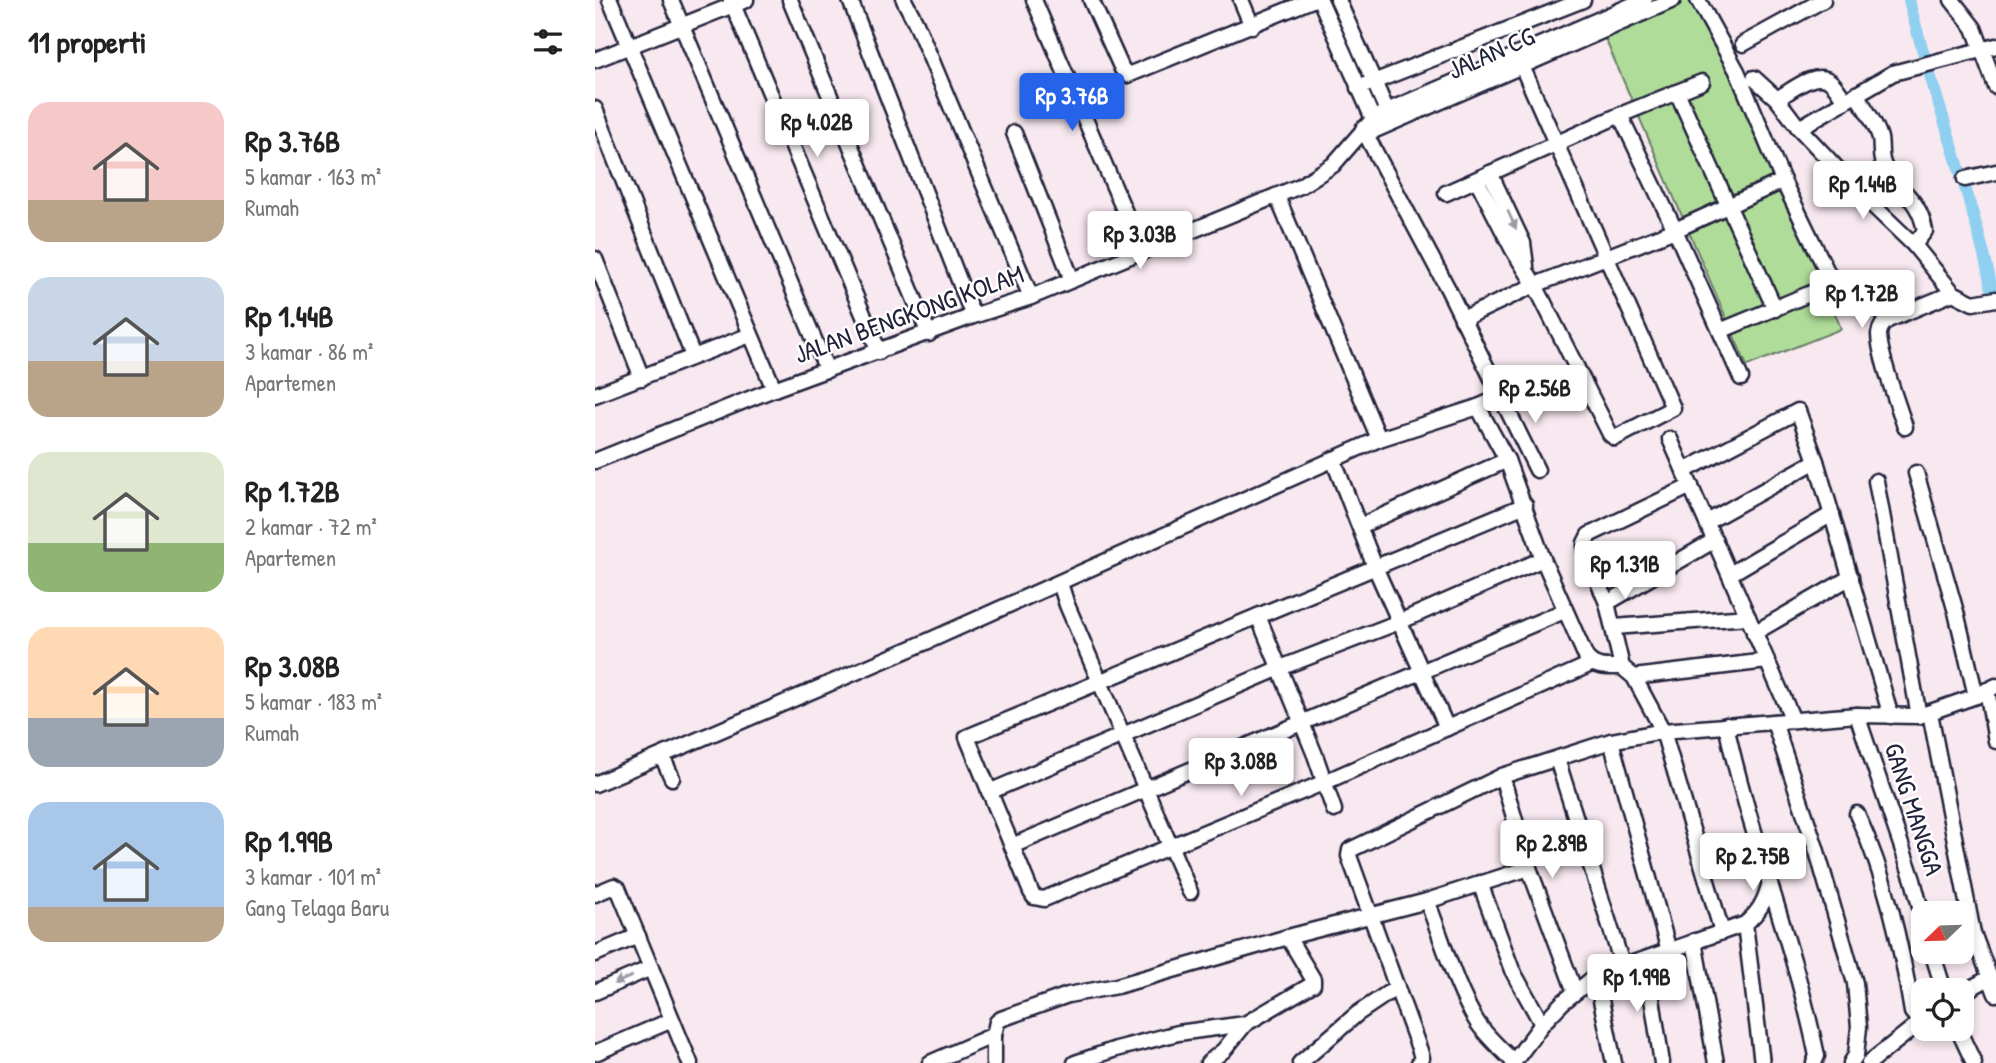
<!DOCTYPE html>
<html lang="id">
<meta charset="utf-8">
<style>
:root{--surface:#fff;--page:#f2f2f2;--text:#222;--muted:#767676;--accent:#2563eb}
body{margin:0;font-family:"Patrick Hand",sans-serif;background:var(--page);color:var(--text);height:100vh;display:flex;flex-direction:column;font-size:26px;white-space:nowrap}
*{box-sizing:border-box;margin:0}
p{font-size:23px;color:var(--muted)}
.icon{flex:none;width:38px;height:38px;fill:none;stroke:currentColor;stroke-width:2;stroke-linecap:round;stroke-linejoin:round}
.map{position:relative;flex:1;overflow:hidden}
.panel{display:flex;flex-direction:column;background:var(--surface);width:595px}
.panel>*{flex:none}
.needle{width:46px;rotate:247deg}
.tools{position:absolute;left:1316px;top:901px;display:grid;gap:14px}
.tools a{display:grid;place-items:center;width:63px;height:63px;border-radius:14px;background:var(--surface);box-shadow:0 4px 10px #0003;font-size:35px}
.price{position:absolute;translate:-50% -60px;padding:0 16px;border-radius:7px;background:#fff;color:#222;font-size:23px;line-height:46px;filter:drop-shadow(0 2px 4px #0008)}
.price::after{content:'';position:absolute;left:50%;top:42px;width:21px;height:16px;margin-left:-10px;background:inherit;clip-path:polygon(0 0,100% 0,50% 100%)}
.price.current{background:var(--accent);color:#fff}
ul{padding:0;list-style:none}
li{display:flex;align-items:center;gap:21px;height:175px;padding:0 28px}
li span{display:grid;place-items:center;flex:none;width:196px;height:140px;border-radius:21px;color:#555}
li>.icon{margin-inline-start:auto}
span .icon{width:84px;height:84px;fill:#fffc;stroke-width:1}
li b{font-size:30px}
h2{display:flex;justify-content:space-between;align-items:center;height:84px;padding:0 28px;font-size:30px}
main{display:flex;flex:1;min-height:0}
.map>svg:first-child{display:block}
</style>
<main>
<section class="panel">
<h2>11 properti<svg class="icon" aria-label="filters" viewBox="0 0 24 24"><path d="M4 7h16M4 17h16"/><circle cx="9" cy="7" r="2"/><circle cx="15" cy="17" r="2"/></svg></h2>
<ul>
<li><span style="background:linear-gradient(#f6c9c9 70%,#b9a48a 0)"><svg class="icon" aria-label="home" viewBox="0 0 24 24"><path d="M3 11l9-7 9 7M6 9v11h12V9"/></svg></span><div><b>Rp 3.76B</b><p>5 kamar · 163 m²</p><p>Rumah</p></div></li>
<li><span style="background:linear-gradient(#c9d6e8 60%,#b9a48a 0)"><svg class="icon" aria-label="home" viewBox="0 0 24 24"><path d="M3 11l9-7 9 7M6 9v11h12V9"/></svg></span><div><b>Rp 1.44B</b><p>3 kamar · 86 m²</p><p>Apartemen</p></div></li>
<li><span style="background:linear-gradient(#dfe7d0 65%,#8fb573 0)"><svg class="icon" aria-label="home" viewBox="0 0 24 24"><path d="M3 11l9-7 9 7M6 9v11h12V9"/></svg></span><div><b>Rp 1.72B</b><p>2 kamar · 72 m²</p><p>Apartemen</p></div></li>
<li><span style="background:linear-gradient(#ffd9b3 65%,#9aa5b1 0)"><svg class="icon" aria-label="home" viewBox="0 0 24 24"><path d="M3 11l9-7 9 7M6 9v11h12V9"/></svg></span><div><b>Rp 3.08B</b><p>5 kamar · 183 m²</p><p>Rumah</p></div></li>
<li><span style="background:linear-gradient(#a9c7e8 75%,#b9a48a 0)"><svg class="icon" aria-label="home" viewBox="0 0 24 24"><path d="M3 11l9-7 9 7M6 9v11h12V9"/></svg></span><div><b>Rp 1.99B</b><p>3 kamar · 101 m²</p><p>Gang Telaga Baru</p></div></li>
</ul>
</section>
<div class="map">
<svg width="1401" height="1063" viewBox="0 0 1401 1063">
<rect width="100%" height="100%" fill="#f8e8f0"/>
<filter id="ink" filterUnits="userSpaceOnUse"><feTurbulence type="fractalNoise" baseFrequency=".0143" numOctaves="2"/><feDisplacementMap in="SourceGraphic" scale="14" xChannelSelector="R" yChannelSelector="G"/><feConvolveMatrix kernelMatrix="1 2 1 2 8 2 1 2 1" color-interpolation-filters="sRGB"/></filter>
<g filter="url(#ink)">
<path fill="#b0dc9a" stroke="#697f6a" stroke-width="2" d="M1074,0h32l55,107 85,222 -94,37 -146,-337z"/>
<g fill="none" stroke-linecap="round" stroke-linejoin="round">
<path stroke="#8fcff0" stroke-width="12" d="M1314,0c24,98 62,191 83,289"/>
<defs>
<g id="minor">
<path d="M15,0l164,389"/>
<path d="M76,0l156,370"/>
<path d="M136,0l148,352"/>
<path d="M195,0l139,334"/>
<path d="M255,0l123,316"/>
<path d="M309,0l12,23 115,274"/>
<path d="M439,0l108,252"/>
<path d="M496,0l31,69 6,6 184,-75"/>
<path d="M646,0l11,26"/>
<path d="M725,0l53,119"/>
<path d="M743,0l49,111"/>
<path d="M1103,0l39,71 46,110 50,103 -113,47"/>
<path d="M1357,0l22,28 22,59"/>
<path d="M1148,44l80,-44"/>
<path d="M0,60l151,-60"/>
<path d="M1159,78l23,21 22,29 65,69 50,48 39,48 20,10 23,-4"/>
<path d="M763,88l225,-88"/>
<path d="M1082,92l98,217"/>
<path d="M1261,94c8,13 20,29 24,44 2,10 -1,18 4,28 14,26 35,30 41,65l-11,14"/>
<path d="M1182,99c14,-8 40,-31 55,-16 5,5 9,12 13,18"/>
<path d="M0,109l98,247"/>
<path d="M1025,115l55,115 66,148"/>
<path d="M1204,128l94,-55 103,-27"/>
<path d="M768,129l85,160 89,181"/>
<path d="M419,133l58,147"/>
<path d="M771,134l307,-134"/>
<path d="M895,173l33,70 3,23"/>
<path d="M1370,179l31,-7"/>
<path d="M882,180l36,70 22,35 75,149 5,4 58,-30 -156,-353"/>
<path d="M851,193l174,-78 82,-33"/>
<path d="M682,196l102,243"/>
<path d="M0,259l47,119"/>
<path d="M867,319l73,-34 140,-55 108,-49"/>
<path d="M0,395l155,-60"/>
<path d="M883,407l29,53 36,99 43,98c9,12 21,10 36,10"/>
<path d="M1310,427c-7,-23 -26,-71 -26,-93 1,-7 4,-10 9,-14l65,-27"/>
<path d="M1075,439l123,281"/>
<path d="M738,459l42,108 72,161"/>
<path d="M0,461l179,-72 199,-73 58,-19 269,-111 33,-21 40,-46 14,-8 257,-111"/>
<path d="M1089,471l114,-60 18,50 75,255"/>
<path d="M1321,473l40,139 20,84"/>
<path d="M1281,481l43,235"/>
<path d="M1096,486l-102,49 -4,8v8l22,52 15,64 12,10 29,54 194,-16 62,1 57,-20 20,-10"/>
<path d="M930,505l-558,232 64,155 3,5 10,2 281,-117 266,-118"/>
<path d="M1112,522l109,-61"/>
<path d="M765,526l147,-66"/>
<path d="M1135,574l102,-60"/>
<path d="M465,583l7,22 123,287"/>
<path d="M1012,603l108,-63"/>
<path d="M663,616l57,139 19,55"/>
<path d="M1019,627l134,-10"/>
<path d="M1159,633l97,-56"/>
<path d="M1039,677l133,-16"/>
<path d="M1392,690l9,51"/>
<path d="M1335,713l43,220 23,61"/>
<path d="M1262,715l56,165 10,38"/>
<path d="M1179,722l42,126 39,135 4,44 -3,28 -5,8"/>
<path d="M1131,725c24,112 68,218 91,331l-3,7"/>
<path d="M1016,741l58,210"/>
<path d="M67,756l10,22"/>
<path d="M962,759l66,208"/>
<path d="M907,776l27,92 46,124"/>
<path d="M0,784l331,-142 453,-203 99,-32 23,-10"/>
<path d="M394,792l291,-124 119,-46 144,-63"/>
<path d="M1262,814c29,63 44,129 55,198l4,5 7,1"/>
<path d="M417,846l552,-235"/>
<path d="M885,883l32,87 30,54"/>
<path d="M0,894l19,-8 4,2 72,175"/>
<path d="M832,901c15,37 29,88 50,121 10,15 24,27 37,40"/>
<path d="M1150,924l17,139"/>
<path d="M1099,941l22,122"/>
<path d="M1337,952l12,38"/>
<path d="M0,954l43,-18"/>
<path d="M1051,960l16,103"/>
<path d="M1001,976l18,87"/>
<path d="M0,992l56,-24"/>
<path d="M1367,993l27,-15"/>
<path d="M1363,1029l16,34"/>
<path d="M0,1053l77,-33"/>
<path d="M335,1063l64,-28"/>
<path d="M399,1063v-28l3,-13 4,-3 67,-24 49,-9 171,-49 139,-36 102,-33"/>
<path d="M480,1063l41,-14 62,-16 67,-9 68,-40v-5l-25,-42"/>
<path d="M613,1063l16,-13 21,-26"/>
<path d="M705,1063l57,-49 40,-27"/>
<path d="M824,1063l3,-5 -2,-7 -71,-195 1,-6 152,-74 109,-35 52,-10 59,201"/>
<path d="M918,1063l29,-39 21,-22 33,-26 149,-52c14,-12 19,-21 24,-38"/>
<path d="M1274,1063l54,-43"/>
</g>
</defs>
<use href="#minor" stroke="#22223b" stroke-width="19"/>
<use href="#minor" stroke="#fff" stroke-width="14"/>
</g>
<defs><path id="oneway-solid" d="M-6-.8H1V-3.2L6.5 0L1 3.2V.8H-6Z" transform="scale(1.75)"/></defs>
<g fill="#9c9ca7">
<use href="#oneway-solid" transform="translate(917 220) rotate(65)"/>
<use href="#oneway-solid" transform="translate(28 980) rotate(157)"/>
</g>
</g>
<g text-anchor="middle" stroke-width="5" stroke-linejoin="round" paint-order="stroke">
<g font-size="26" fill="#22223b" stroke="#fff">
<text transform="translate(896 53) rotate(-24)" y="9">JALAN CG</text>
<text transform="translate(314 314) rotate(-20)" y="9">JALAN BENGKONG KOLAM</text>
<text transform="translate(1319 809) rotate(72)" y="9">GANG MANGGA</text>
</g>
</g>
</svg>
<div class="tools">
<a><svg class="needle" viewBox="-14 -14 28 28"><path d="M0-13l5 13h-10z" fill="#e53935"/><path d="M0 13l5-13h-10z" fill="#767676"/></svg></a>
<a><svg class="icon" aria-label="locate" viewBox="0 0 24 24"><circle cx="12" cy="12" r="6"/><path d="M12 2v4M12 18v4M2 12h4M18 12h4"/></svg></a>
</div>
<b class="price current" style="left:477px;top:133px">Rp 3.76B</b>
<b class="price" style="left:222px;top:159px">Rp 4.02B</b>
<b class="price" style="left:1268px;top:221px">Rp 1.44B</b>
<b class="price" style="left:545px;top:271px">Rp 3.03B</b>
<b class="price" style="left:1267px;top:330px">Rp 1.72B</b>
<b class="price" style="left:940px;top:425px">Rp 2.56B</b>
<b class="price" style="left:1030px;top:601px">Rp 1.31B</b>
<b class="price" style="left:646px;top:798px">Rp 3.08B</b>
<b class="price" style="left:957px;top:880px">Rp 2.89B</b>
<b class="price" style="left:1158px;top:893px">Rp 2.75B</b>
<b class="price" style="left:1042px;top:1014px">Rp 1.99B</b>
</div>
</main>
